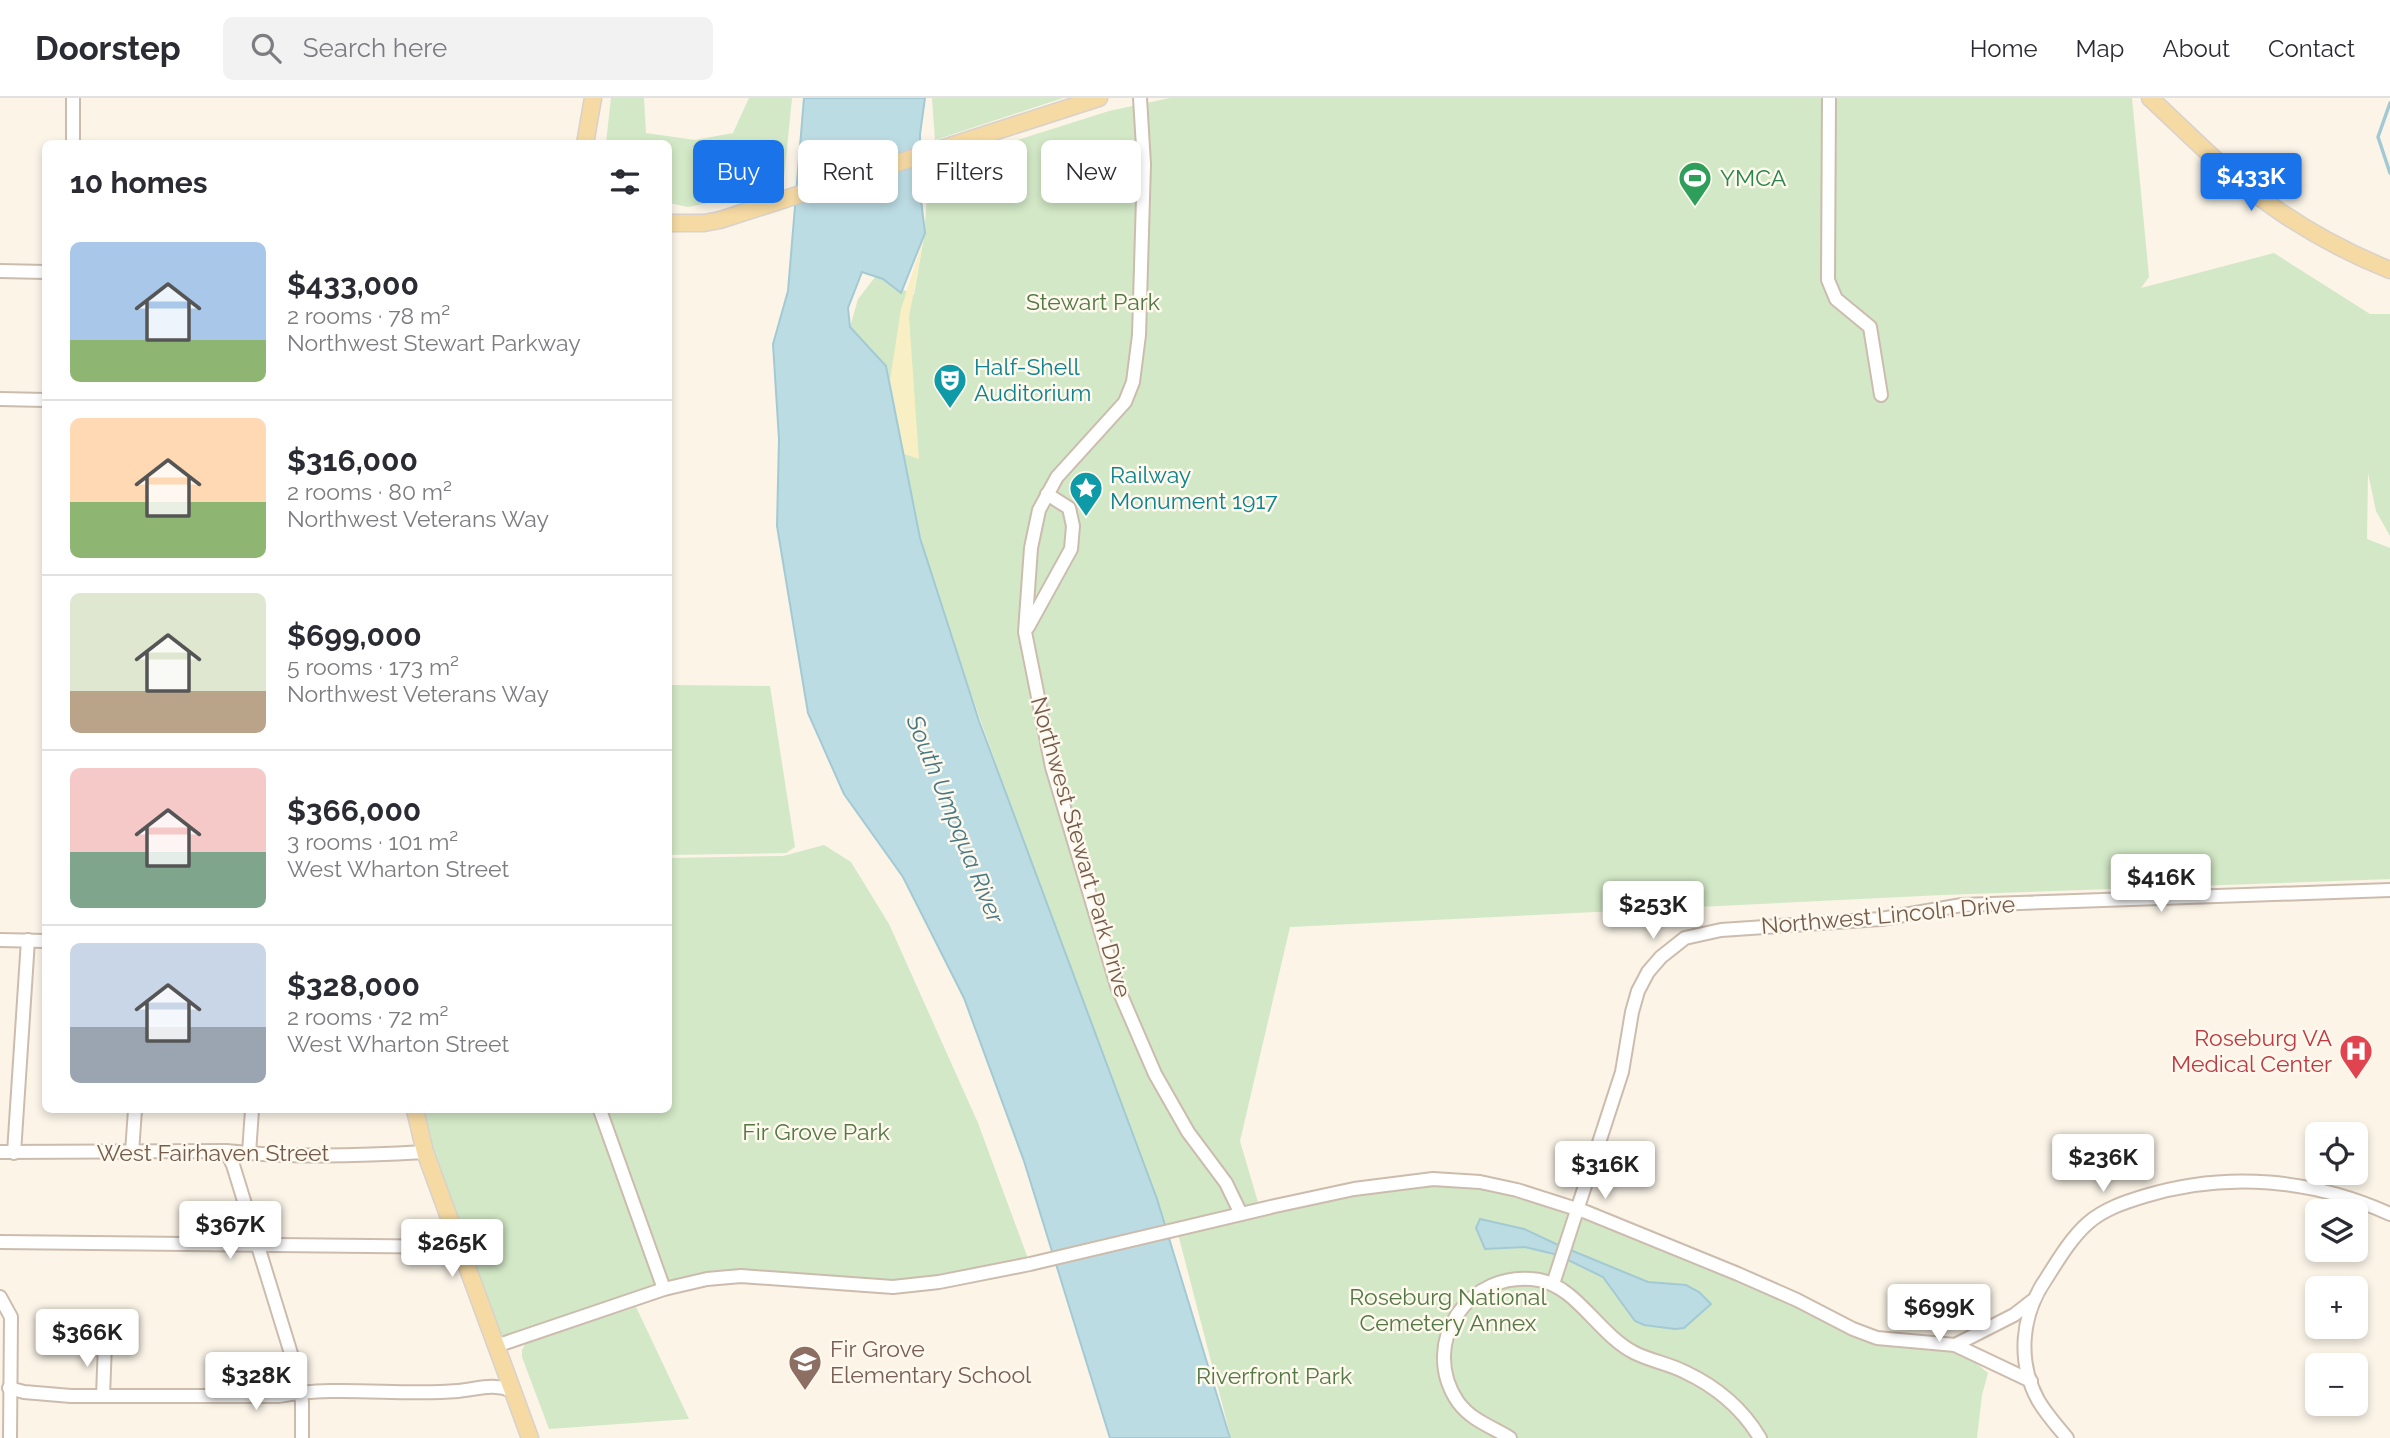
<!DOCTYPE html>
<meta charset="utf-8">
<style>
:root{--surface:#fff;--page:#f2f2f3;--text:#2b2b33;--muted:#7c7c81;--line:#e1e1e2;--accent:#1a73e8}
body{margin:0;font-family:Raleway,sans-serif;background:var(--page);color:var(--text);height:100vh;display:flex;flex-direction:column;font-size:26px;white-space:nowrap}
*{box-sizing:border-box;margin:0}
p{font-size:23px;color:var(--muted)}
.icon{flex:none;width:38px;height:38px;fill:none;stroke:currentColor;stroke-width:2;stroke-linecap:round;stroke-linejoin:round}
.map{position:relative;flex:1;overflow:hidden}
.details{position:absolute;left:42px;top:42px;width:630px;height:973px;display:flex;flex-direction:column;background:var(--surface);border-radius:10px;box-shadow:0 4px 10px #0003}
.details>*{flex:none}
.hud{position:absolute;left:693px;top:42px;width:665px;height:63px;display:flex;gap:14px}
.fabs{position:absolute;left:2305px;top:1024px;display:grid;gap:14px}
.fabs a{display:grid;place-items:center;width:63px;height:63px;border-radius:10px;background:var(--surface);box-shadow:0 4px 10px #0003;font-size:35px}
.price{position:absolute;translate:-50% -60px;padding:0 16px;border-radius:7px;background:#fff;color:#222;font-size:23px;line-height:46px;filter:drop-shadow(0 2px 4px #0008)}
.price::after{content:'';position:absolute;left:50%;top:42px;width:21px;height:16px;margin-left:-10px;background:inherit;clip-path:polygon(0 0,100% 0,50% 100%)}
.price.selected{background:var(--accent);color:#fff}
ul{padding:0;list-style:none}
li{display:flex;align-items:center;gap:21px;height:175px;padding:0 28px}
li+li{border-top:2px solid var(--line)}
li span{display:grid;place-items:center;flex:none;width:196px;height:140px;border-radius:10px;color:#555}
li>.icon{margin-inline-start:auto}
span .icon{width:84px;height:84px;fill:#fffc;stroke-width:1}
li b{font-size:30px}
h2{display:flex;justify-content:space-between;align-items:center;height:84px;padding:0 28px;font-size:30px}
.chip{padding:0 24px;border-radius:10px;background:var(--surface);box-shadow:0 4px 10px #0003;font-size:24px;line-height:63px}
.chip.selected{background:var(--accent);color:#fff}
header{display:flex;align-items:center;gap:42px;box-sizing:border-box;height:98px;padding:0 35px;background:var(--surface);border-bottom:2px solid var(--line)}
header strong{font-size:33px}
nav{display:flex;gap:38px;margin-inline-start:auto;font-size:24px}
.search{width:490px;height:63px;background:var(--page);display:flex;align-items:center;gap:18px;box-sizing:border-box;padding:0 24px;border-radius:10px;color:var(--muted);font-size:26px}
.map>svg:first-child{display:block}
</style>
<header>
<strong>Doorstep</strong>
<div class="search"><svg class="icon" aria-label="search" viewBox="0 0 24 24"><circle cx="10" cy="10" r="6"/><path d="M15 15l6 6"/></svg>Search here</div>
<nav><a>Home</a><a>Map</a><a>About</a><a>Contact</a></nav>
</header>
<div class="map">
<svg width="2390" height="1340" viewBox="0 0 2390 1340">
<rect width="100%" height="100%" fill="#fbf4e7"/>
<g fill="#d2e8c6">
<path d="M611,0h33l2,35 49,7 38,-7 16,-35h43l-8,80 -13,12 -83,17 -19,-4 -1,-59 -62,-1z"/>
<path d="M932,0h131l-128,42z"/>
<path d="M1170,0h962l17,179 -8,11 133,-35 96,61h20v222l-14,-25 -8,-38 -1,66 23,9v331l-448,16 -652,32 -50,214 20,68 94,-20 126,-7 69,18 349,141 68,14 22,18 -6,22 -5,43h-746l-54,-208 -61,14 -98,-418 -51,-144 -47,-144 -33,-172 -37,-39 8,-28 18,-23 38,19 10,-58 5,-69 180,-57z"/>
<path d="M669,587l101,1 25,161 -9,6 -117,2z"/>
<path d="M824,747l27,17 38,62 89,199 52,141 -137,23 -172,-9 -225,68 -81,-236h253l1,-252 114,-2z"/>
<path d="M636,1209l53,112 -140,10 -27,-72v-7l4,-7z"/>
</g>
<path fill="#f8efc4" d="M924,139l-15,80 10,142 -15,-5 -14,-74 11,-71z"/>
<g fill="#bcdce3" stroke="#a3cad4" stroke-width="2">
<path d="M804,0h121l-5,36 1,66 4,33 -24,60 -18,-14 -21,-7 -14,36 2,19 36,39 34,172 59,183 178,478 73,239h-120l-86,-277 -60,-163 -61,-121 -59,-83 -36,-81 -31,-187 2,-87 -6,-95 15,-53z"/>
<path d="M1480,1121l44,10 32,15 92,38 38,3 13,7 12,12 -27,24 -9,1 -31,-4 -9,-4 -32,-44 -45,-22 -33,-8 -40,2 -9,-21z"/>
</g>
<g fill="none" stroke-linecap="round" stroke-linejoin="round">
<path stroke="#a3cad4" stroke-width="3.5" d="M2390,5l-12,34 12,36"/>
<defs>
<g id="minor">
<path d="M1140,0l4,66 -5,171 -6,47 -8,20 -68,75 -18,33 -8,38 -6,84 27,135 65,219 38,88 33,58 38,51 15,31"/>
<path d="M1829,0l-1,182 8,19 34,28 11,68"/>
<path d="M73,46v-46"/>
<path d="M0,173l46,1"/>
<path d="M0,301l46,1"/>
<path d="M1028,529l43,-78 2,-23 -4,-18 -22,-14"/>
<path d="M0,842l46,1"/>
<path d="M600,1012l64,179"/>
<path d="M226,1053l7,14 64,208 5,29v36"/>
<path d="M0,1054l226,-1c65,7 134,5 199,1"/>
<path d="M132,1054l3,-42"/>
<path d="M14,1055l14,-213"/>
<path d="M249,1055l3,-43"/>
<path d="M0,1144l460,5"/>
<path d="M1553,1186l69,-212 10,-60 6,-21 10,-19 13,-15 24,-19 36,-8 160,-11 81,-14 428,-15"/>
<path d="M0,1199l11,20 -1,121"/>
<path d="M496,1248l168,-57 43,-10 34,-3 152,11 46,-5 91,-18 245,-58 79,-17 79,-10 47,3 37,8 69,22 152,62 59,26 56,29 24,9 78,7"/>
<path d="M2031,1283l-76,-36 59,-30 18,-14"/>
<path d="M9,1290l15,4 47,4h208c59,-11 119,0 179,-5 20,-2 34,-8 53,-1"/>
<path d="M103,1298l2,-53"/>
<path d="M1510,1340c-19,-12 -38,-17 -52,-36 -40,-59 11,-134 81,-122 38,7 60,55 96,73 16,8 35,11 50,19 32,15 57,36 75,66"/>
<path d="M2067,1340c-10,-12 -21,-24 -29,-38 -21,-39 -17,-85 8,-121 12,-19 25,-41 42,-56 16,-14 37,-21 57,-27 82,-25 168,-17 245,18"/>
</g>
<g id="major">
<path d="M2150,0c29,27 57,55 87,81 45,38 98,69 153,91"/>
<path d="M585,46l8,-46"/>
<path d="M668,125h36l16,-3 379,-122"/>
<path d="M415,1012l10,42 105,286"/>
</g>
</defs>
<use href="#minor" stroke="#ccbcae" stroke-width="16"/>
<use href="#major" stroke="#d8d1cd" stroke-width="19"/>
<use href="#minor" stroke="#fff" stroke-width="12"/>
<use href="#major" stroke="#f5daa4" stroke-width="16"/>
</g>
<defs>
<symbol id="stadium-pin" viewBox="-11 -11 22 30"><path d="M0 17L-7.5 6A9.5 9.5 0 1 1 7.5 6Z" fill="#2e9e5b" stroke="#fef8ed"/><path d="M0-5a6.5 5 0 1 0 0 10a6.5 5 0 1 0 0-10ZM-3.5-1.8h7v3.6h-7Z" fill="#fff"/></symbol>
<symbol id="theatre-pin" viewBox="-11 -11 22 30"><path d="M0 17L-7.5 6A9.5 9.5 0 1 1 7.5 6Z" fill="#0f9aa8" stroke="#fef8ed"/><path d="M-5-5.5Q0-4 5-5.5V0Q5 5 0 6Q-5 5-5 0ZM-3.3-2.5H-1v1.5H-3.3ZM1-2.5H3.3v1.5H1ZM-2.8 1Q0 5.5 2.8 1Z" fill="#fff"/></symbol>
<symbol id="sight-pin" viewBox="-11 -11 22 30"><path d="M0 17L-7.5 6A9.5 9.5 0 1 1 7.5 6Z" fill="#0f9aa8" stroke="#fef8ed"/><path d="M0-6L1.8-2.2L6-1.7L2.9 1.2L3.7 5.4L0 3.3L-3.7 5.4L-2.9 1.2L-6-1.7L-1.8-2.2Z" fill="#fff"/></symbol>
<symbol id="hospital-pin" viewBox="-11 -11 22 30"><path d="M0 17L-7.5 6A9.5 9.5 0 1 1 7.5 6Z" fill="#e0444e" stroke="#fef8ed"/><path d="M-5-5h3v3.5h4V-5h3V5h-3V1.5h-4V5h-3Z" fill="#fff"/></symbol>
<symbol id="school-pin" viewBox="-11 -11 22 30"><path d="M0 17L-7.5 6A9.5 9.5 0 1 1 7.5 6Z" fill="#8d6e63" stroke="#fef8ed"/><path d="M0-5L7-2L0 1L-7-2ZM-4 1L0 2.5L4 1V4Q0 6-4 4Z" fill="#fff"/></symbol>
</defs>
<g fill-rule="evenodd">
<use href="#stadium-pin" x="1676" y="61" width="38" height="52"/>
<use href="#theatre-pin" x="931" y="263" width="38" height="52"/>
<use href="#sight-pin" x="1067" y="371" width="38" height="52"/>
<use href="#hospital-pin" x="2337" y="934" width="38" height="52"/>
<use href="#school-pin" x="786" y="1245" width="38" height="52"/>
</g>
<g text-anchor="middle" stroke-width="5" stroke-linejoin="round" paint-order="stroke">
<g font-size="23" fill="#27864d" stroke="#fef8ed" text-anchor="start">
<text x="1720" y="88">YMCA</text>
</g>
<g font-size="23" fill="#527846" stroke="#fef8ed">
<text x="1093" y="212">Stewart Park</text>
<text x="816" y="1042">Fir Grove Park</text>
<text x="1448" y="1207">Roseburg National<tspan x="1448" dy="26">Cemetery Annex</tspan></text>
<text x="1274" y="1286">Riverfront Park</text>
</g>
<g font-size="23" fill="#0d838f" stroke="#fef8ed" text-anchor="start">
<text x="974" y="277">Half-Shell<tspan x="974" dy="26">Auditorium</tspan></text>
<text x="1110" y="385">Railway<tspan x="1110" dy="26">Monument 1917</tspan></text>
</g>
<g font-size="23" fill="#735c4d" stroke="#fef8ed">
<text transform="translate(1081 749) rotate(74)" y="8">Northwest Stewart Park Drive</text>
<text transform="translate(1888 817) rotate(-5)" y="8">Northwest Lincoln Drive</text>
<text x="213" y="1063">West Fairhaven Street</text>
</g>
<g font-size="23" fill="#be3a42" stroke="#fef8ed" text-anchor="end">
<text x="2332" y="948">Roseburg VA<tspan x="2332" dy="26">Medical Center</tspan></text>
</g>
<g font-size="23" fill="#785e54" stroke="#fef8ed" text-anchor="start">
<text x="830" y="1259">Fir Grove<tspan x="830" dy="26">Elementary School</tspan></text>
</g>
<g font-size="24" font-style="italic" fill="#487885" stroke="#fef8ed">
<text transform="translate(955 721) rotate(68)" y="8">South Umpqua River</text>
</g>
</g>
</svg>
<div class="fabs">
<a><svg class="icon" aria-label="locate" viewBox="0 0 24 24"><circle cx="12" cy="12" r="6"/><path d="M12 2v4M12 18v4M2 12h4M18 12h4"/></svg></a>
<a><svg class="icon" aria-label="layers" viewBox="0 0 24 24"><path d="M12 4l9 5-9 5-9-5zM3 14l9 5 9-5"/></svg></a>
<a>+</a>
<a>−</a>
</div>
<b class="price selected" style="left:2251px;top:115px">$433K</b>
<b class="price" style="left:2161px;top:816px">$416K</b>
<b class="price" style="left:1653px;top:843px">$253K</b>
<b class="price" style="left:2103px;top:1096px">$236K</b>
<b class="price" style="left:1605px;top:1103px">$316K</b>
<b class="price" style="left:230px;top:1163px">$367K</b>
<b class="price" style="left:452px;top:1181px">$265K</b>
<b class="price" style="left:1939px;top:1246px">$699K</b>
<b class="price" style="left:87px;top:1271px">$366K</b>
<b class="price" style="left:256px;top:1314px">$328K</b>
<div class="hud">
<a class="chip selected">Buy</a>
<a class="chip">Rent</a>
<a class="chip">Filters</a>
<a class="chip">New</a>
</div>
<section class="details">
<h2>10 homes<svg class="icon" aria-label="filters" viewBox="0 0 24 24"><path d="M4 7h16M4 17h16"/><circle cx="9" cy="7" r="2"/><circle cx="15" cy="17" r="2"/></svg></h2>
<ul>
<li><span style="background:linear-gradient(#a9c7e8 70%,#8fb573 0)"><svg class="icon" aria-label="home" viewBox="0 0 24 24"><path d="M3 11l9-7 9 7M6 9v11h12V9"/></svg></span><div><b>$433,000</b><p>2 rooms · 78 m²</p><p>Northwest Stewart Parkway</p></div></li>
<li><span style="background:linear-gradient(#ffd9b3 60%,#8fb573 0)"><svg class="icon" aria-label="home" viewBox="0 0 24 24"><path d="M3 11l9-7 9 7M6 9v11h12V9"/></svg></span><div><b>$316,000</b><p>2 rooms · 80 m²</p><p>Northwest Veterans Way</p></div></li>
<li><span style="background:linear-gradient(#dfe7d0 70%,#b9a48a 0)"><svg class="icon" aria-label="home" viewBox="0 0 24 24"><path d="M3 11l9-7 9 7M6 9v11h12V9"/></svg></span><div><b>$699,000</b><p>5 rooms · 173 m²</p><p>Northwest Veterans Way</p></div></li>
<li><span style="background:linear-gradient(#f6c9c9 60%,#7fa58c 0)"><svg class="icon" aria-label="home" viewBox="0 0 24 24"><path d="M3 11l9-7 9 7M6 9v11h12V9"/></svg></span><div><b>$366,000</b><p>3 rooms · 101 m²</p><p>West Wharton Street</p></div></li>
<li><span style="background:linear-gradient(#c9d6e8 60%,#9aa5b1 0)"><svg class="icon" aria-label="home" viewBox="0 0 24 24"><path d="M3 11l9-7 9 7M6 9v11h12V9"/></svg></span><div><b>$328,000</b><p>2 rooms · 72 m²</p><p>West Wharton Street</p></div></li>
</ul>
</section>
</div>
